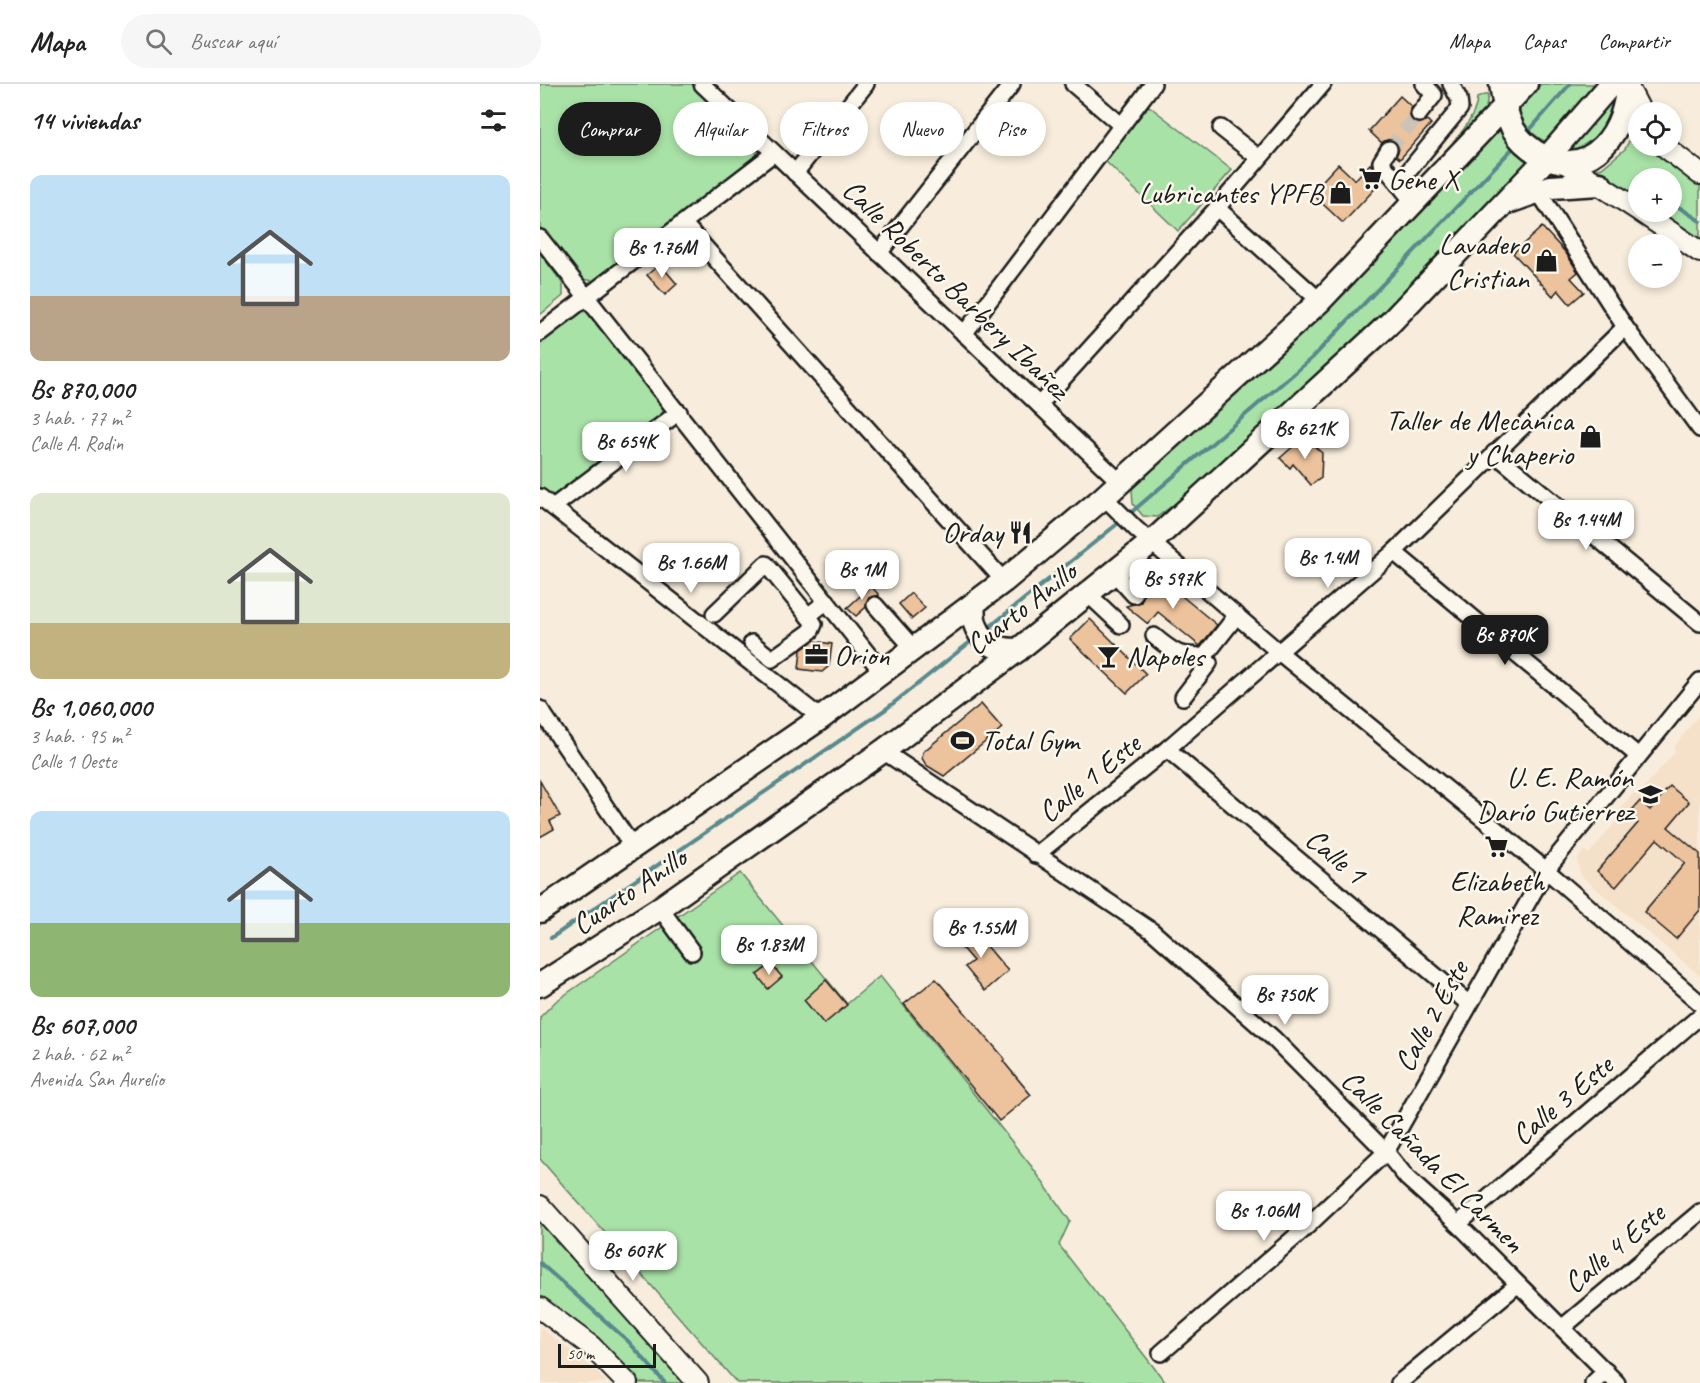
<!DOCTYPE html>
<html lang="es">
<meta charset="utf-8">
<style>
:root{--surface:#fff;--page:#f6f6f6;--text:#222;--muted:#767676;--line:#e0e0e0;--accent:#1c1c1c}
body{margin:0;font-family:Caveat,sans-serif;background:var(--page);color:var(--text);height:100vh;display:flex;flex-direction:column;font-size:22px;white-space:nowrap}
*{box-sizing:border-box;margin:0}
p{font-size:20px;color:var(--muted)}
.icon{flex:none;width:33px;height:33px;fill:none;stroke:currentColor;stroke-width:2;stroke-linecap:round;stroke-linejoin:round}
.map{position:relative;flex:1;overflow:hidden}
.sheet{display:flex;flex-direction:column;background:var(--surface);width:540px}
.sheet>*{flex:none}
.guide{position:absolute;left:18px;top:18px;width:570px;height:54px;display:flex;gap:12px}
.tools{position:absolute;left:1088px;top:18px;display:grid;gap:12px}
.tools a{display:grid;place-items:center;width:54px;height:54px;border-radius:50%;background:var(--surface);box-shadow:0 3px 9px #0003;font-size:30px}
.scale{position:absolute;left:18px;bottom:15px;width:98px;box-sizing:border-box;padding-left:6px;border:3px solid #1c1c1c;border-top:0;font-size:16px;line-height:21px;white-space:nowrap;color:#1c1c1c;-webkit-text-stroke:4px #fbf7ec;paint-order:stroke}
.price{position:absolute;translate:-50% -51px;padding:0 14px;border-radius:12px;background:#fff;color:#222;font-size:20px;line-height:39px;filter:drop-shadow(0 2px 3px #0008)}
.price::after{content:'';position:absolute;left:50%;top:36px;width:18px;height:14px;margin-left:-9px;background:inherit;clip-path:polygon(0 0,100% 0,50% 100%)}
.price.active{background:var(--accent);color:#fff}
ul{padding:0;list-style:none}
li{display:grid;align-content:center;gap:12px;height:318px;padding:0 30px}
li span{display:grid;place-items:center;height:186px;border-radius:12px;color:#555}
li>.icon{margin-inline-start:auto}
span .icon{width:108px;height:108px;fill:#fffc;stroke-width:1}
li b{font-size:26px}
h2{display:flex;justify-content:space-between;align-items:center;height:72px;padding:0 30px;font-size:26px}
.tag{padding:0 21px;border-radius:27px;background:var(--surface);box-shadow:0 3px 9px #0003;font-size:21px;line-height:54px}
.tag.active{background:var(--accent);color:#fff}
header{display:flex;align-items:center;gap:36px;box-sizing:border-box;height:84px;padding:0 30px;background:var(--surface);border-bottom:2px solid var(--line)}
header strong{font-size:28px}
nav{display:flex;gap:33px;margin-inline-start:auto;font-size:21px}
.search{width:420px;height:54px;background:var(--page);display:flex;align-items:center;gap:15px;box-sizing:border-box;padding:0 21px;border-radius:33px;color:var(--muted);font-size:22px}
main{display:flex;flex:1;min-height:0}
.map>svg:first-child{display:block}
</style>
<header>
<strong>Mapa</strong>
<div class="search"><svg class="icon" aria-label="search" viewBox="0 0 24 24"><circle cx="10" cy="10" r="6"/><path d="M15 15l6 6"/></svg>Buscar aquí</div>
<nav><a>Mapa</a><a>Capas</a><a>Compartir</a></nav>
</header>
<main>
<section class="sheet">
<h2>14 viviendas<svg class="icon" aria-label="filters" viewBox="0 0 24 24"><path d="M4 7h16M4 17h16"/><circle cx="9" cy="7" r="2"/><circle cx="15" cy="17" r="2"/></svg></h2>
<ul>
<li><span style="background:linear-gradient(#bfe0f5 65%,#b9a48a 0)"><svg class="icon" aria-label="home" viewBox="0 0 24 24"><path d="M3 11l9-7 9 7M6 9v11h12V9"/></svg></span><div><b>Bs 870,000</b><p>3 hab. · 77 m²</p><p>Calle A. Rodin</p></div></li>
<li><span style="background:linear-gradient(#dfe7d0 70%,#c2b280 0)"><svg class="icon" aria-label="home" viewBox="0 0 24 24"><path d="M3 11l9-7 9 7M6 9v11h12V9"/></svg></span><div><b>Bs 1,060,000</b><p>3 hab. · 95 m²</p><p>Calle 1 Oeste</p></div></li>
<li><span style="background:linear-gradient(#bfe0f5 60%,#8fb573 0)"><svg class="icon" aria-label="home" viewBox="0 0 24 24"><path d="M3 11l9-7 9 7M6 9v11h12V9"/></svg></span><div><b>Bs 607,000</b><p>2 hab. · 62 m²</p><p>Avenida San Aurelio</p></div></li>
</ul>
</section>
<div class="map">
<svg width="1160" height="1299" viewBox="0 0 1160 1299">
<rect width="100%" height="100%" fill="#f8eddc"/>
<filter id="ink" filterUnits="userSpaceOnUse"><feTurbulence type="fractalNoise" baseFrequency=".0167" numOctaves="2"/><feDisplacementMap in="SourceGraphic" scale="12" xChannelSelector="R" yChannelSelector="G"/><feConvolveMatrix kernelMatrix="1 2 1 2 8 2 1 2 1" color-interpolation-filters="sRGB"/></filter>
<g filter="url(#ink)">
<g fill="#f5e0c9">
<path d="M1160,630v262l-119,-100 -4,-16 7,-10 5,4 30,-36 -4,-3 21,-25 4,2 36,-41 -3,-3z"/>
<path d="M0,1243l54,42 13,14h-67z"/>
</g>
<g fill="#a9e2a7" stroke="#627f62" stroke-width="1.5">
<path d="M0,0h156l60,55 2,9 -3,9 -159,124 -16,-2 -40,-52z"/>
<path d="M1001,0h59l-51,59c-16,-6 -26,-17 -30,-34z"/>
<path d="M1080,6l-16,50 -29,11 -7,-2z"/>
<path d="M944,11h4l-3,19 -70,72c16,-24 62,-60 62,-88z"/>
<path d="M609,22l83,64 -54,61 -74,-71z"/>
<path d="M1098,39v23h12l50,40v53l-40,-27h11v-34h-33v19l-45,-27 9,-2 23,-19z"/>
<path d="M961,43l5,13 24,19 -124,134 -214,198 -35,26 -14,-1 -10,-12 -1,-15 243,-227z"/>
<path d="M0,169l23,31v12l-23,19z"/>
<path d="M45,227l8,5 69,88 1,12 -108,81 -15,-10v-144l40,-31z"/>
<path d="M200,789l107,131 33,-28 152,191 38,54 -11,24 107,138h-429l-197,-224v-142l16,-16z"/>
<path d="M0,1136l147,163h-50l-41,-43 -56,-42z"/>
</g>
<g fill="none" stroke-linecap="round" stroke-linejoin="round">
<g stroke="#58898d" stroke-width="4">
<path d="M988,48l42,-48"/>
<path d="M1131,118l29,19"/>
<path d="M587,432l185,-158 200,-209"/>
<path d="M447,545l134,-108"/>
<path d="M11,854l335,-229 88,-70"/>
<path d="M0,1179l88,78 37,42"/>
</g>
</g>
<g fill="#edc39d" stroke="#1c1c1c" stroke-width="1.5">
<path d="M860,12l12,11 -3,6 4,8 5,3 9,-4 4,4 -31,35 -4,-3 3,-7 -4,-8 -6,-2 -7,4 -13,-12z"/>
<path d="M798,80l17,16 15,-16 13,16 -40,43 -32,-30z"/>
<path d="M1002,143l24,26 12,19 -7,6 13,14 -14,12 -12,-14 -5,6 -40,-43z"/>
<path d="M120,180l17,20 -12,11 -18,-20z"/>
<path d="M764,353l18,16 -1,25 -10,7 -18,-21 -3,4 -10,-10z"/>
<path d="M614,489l63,52 -17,21 -42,-34 -10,12 -22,-18 15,-4 3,-8 -3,-6z"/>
<path d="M331,502l8,9 -11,3 -2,9 -10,9 -9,-8z"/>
<path d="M371,509l14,15 -13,11 -13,-15z"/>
<path d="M550,535l56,55 -19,19 -57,-54z"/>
<path d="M273,557l19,3 -3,22 -7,6 -23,-3 2,-19z"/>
<path d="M441,620l21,24 -58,48 -18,-11 -4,-7 1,-6z"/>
<path d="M0,697l20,35 -10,5 4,8 -14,8z"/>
<path d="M1130,702l19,16 -21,25 32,27v56l-24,29 -32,-27 41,-49 -28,-24 -41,48 -19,-16 41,-48 -10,-8 12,-14 10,9z"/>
<path d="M430,842l38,45 -23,20 -20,-24 8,-6 -19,-22z"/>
<path d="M231,880l11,13 -14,12 -11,-14z"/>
<path d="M396,895l69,80 -2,2 28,34 -32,26 -95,-117z"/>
<path d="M286,896l21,25 -23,19 -20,-24z"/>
</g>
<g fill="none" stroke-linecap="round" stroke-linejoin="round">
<path stroke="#ccc3b6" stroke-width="15" stroke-dasharray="15 8" stroke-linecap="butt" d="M849,65l30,-35"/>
<defs>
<g id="minor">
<path d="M162,0l419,399"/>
<path d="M533,0l48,41"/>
<path d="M879,30l15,-19 -10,-11"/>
<path d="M681,44l38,30"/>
<path d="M849,65l-8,13 33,41"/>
<path d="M255,89l71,-89"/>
<path d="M858,100l62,-76 -1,-9 -8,-15"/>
<path d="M998,107l87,136 75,102"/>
<path d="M677,124l103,93"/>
<path d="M144,140l320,357"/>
<path d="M0,154l342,434"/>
<path d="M339,169l133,-169"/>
<path d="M0,249l234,-180"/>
<path d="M424,250l189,-250"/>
<path d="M499,321l178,-197 106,-124"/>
<path d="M954,369l206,170"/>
<path d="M0,413l281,221"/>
<path d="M564,413l32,32 144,124 266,217 154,133"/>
<path d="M13,423l126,-95"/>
<path d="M854,468l243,203"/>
<path d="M574,489l20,22"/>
<path d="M548,510l33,31"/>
<path d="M335,521l39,44"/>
<path d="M174,530l52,-50 42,52"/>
<path d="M614,552c7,6 16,13 24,17 12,5 21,-2 31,10l-26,34"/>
<path d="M212,559l20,16 39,-28 3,-7 -6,-8 19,-15"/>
<path d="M664,573l33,-42"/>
<path d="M0,625l94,140"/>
<path d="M627,665l302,255"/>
<path d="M343,667l269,180 121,107 113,114 21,26 51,46 159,159"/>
<path d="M496,771l131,-106 227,-197 231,-225"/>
<path d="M120,824l32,44"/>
<path d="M918,1140l242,-208"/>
<path d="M1023,1243l137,-115"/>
<path d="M621,1269l141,-122 84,-79 160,-282 154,-189"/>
<path d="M859,1299l118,-98"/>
<path d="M1053,1299l13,-12"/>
</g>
<g id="major">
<path d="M1087,1l14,27"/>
<path d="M1124,62l36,28"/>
<path d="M1023,77l75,49"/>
<path d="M1101,128l59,40"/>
<path d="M0,1122l158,177"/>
<path d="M0,1224l51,38 36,37"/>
</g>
<g id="highway">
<path d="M961,0c2,15 5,31 12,45 7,12 18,21 30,27 50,24 84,-28 84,-72"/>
<path d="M971,117l40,-14 49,-3"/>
<path d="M434,520c-4,30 16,47 44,46"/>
<path d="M0,827l281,-193 183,-137 100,-84 216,-196 206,-217"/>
<path d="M0,901l120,-77 223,-157 135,-101 135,-109 238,-219 156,-164 64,-74"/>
</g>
</defs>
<use href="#minor" stroke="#1c1c1c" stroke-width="20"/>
<use href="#major" stroke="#1c1c1c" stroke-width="24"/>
<use href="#highway" stroke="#1c1c1c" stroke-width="27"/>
<use href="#minor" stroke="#fbf7ec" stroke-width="15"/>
<use href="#major" stroke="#fbf7ec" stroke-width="20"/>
<use href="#highway" stroke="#fbf7ec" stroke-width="22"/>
</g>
</g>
<defs>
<symbol id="supermarket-bare" viewBox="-9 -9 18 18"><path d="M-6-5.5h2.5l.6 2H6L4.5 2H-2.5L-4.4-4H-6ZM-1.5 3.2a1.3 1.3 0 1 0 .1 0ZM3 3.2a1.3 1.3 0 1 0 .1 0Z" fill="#1c1c1c" stroke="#fbf7ec" stroke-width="2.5" paint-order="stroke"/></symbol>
<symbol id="shop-bare" viewBox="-9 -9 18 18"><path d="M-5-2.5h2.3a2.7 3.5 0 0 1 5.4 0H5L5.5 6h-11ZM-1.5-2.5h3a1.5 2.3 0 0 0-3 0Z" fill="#1c1c1c" stroke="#fbf7ec" stroke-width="2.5" paint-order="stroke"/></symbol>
<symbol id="restaurant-bare" viewBox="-9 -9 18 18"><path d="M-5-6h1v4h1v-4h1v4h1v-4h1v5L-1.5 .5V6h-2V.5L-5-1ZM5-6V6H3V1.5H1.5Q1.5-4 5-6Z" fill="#1c1c1c" stroke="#fbf7ec" stroke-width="2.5" paint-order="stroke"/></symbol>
<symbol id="office-bare" viewBox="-9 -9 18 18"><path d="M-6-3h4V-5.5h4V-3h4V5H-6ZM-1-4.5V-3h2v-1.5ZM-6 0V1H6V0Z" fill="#1c1c1c" stroke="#fbf7ec" stroke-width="2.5" paint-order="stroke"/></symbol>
<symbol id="bar-bare" viewBox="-9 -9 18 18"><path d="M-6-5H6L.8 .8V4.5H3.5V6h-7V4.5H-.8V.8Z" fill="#1c1c1c" stroke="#fbf7ec" stroke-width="2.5" paint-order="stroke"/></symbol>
<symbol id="stadium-bare" viewBox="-9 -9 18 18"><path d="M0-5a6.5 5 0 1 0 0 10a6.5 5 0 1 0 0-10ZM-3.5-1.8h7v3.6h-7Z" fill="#1c1c1c" stroke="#fbf7ec" stroke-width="2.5" paint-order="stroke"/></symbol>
<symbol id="school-bare" viewBox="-9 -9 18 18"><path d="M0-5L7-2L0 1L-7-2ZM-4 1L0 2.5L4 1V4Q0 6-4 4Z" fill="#1c1c1c" stroke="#fbf7ec" stroke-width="2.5" paint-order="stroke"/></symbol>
</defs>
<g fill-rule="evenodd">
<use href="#supermarket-bare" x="814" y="78" width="33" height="33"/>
<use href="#shop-bare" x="784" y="92" width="33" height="33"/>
<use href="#shop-bare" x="990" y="160" width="33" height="33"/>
<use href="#shop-bare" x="1034" y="336" width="33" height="33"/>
<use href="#restaurant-bare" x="464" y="432" width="33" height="33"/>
<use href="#office-bare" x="260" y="554" width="33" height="33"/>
<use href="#bar-bare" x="552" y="556" width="33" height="33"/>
<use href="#stadium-bare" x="406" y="640" width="33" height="33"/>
<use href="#school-bare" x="1094" y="694" width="33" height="33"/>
<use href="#supermarket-bare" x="940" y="746" width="33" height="33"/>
</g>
<g text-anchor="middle" stroke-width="5" stroke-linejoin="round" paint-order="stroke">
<g font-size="30" fill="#1c1c1c" stroke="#fbf7ec" text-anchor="end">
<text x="848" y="105" text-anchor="start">Gene X</text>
<text x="783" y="119">Lubricantes YPFB</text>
<text x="989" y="170">Lavadero<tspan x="989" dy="34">Cristian</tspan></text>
<text x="1033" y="346">Taller de Mecànica<tspan x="1033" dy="34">y Chaperio</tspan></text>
<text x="463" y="458">Orday</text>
<text x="294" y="581" text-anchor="start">Orion</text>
<text x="586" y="582" text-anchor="start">Napoles</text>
<text x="441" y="666" text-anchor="start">Total Gym</text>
<text x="1093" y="703">U. E. Ramón<tspan x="1093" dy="34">Darío Gutierrez</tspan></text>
<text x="957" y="807" text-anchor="middle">Elizabeth<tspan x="957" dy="34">Ramirez</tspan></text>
</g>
<g font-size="30" fill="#1c1c1c" stroke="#fbf7ec">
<text transform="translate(416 205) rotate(44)" y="10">Calle Roberto Barbery Ibañez</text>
<text transform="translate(481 524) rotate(-38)" y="10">Cuarto Anillo</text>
<text transform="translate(549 694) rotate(-39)" y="10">Calle 1 Este</text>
<text transform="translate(796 772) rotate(40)" y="10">Calle 1</text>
<text transform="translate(89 807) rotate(-34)" y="10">Cuarto Anillo</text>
<text transform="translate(891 932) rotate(-61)" y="10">Calle 2 Este</text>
<text transform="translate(1022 1016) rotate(-40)" y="10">Calle 3 Este</text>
<text transform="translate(893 1077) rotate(45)" y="10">Calle Cañada El Carmen</text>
<text transform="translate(1074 1164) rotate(-40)" y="10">Calle 4 Este</text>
</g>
</g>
</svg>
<div class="tools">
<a><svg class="icon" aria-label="locate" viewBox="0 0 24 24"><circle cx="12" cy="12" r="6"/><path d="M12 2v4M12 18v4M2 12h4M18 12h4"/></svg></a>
<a>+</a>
<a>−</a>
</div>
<div class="scale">50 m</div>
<b class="price" style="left:122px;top:195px">Bs 1.76M</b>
<b class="price" style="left:765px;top:376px">Bs 621K</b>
<b class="price" style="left:86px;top:389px">Bs 654K</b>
<b class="price" style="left:1046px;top:467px">Bs 1.44M</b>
<b class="price" style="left:788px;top:505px">Bs 1.4M</b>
<b class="price" style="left:151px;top:510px">Bs 1.66M</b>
<b class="price" style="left:322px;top:517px">Bs 1M</b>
<b class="price" style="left:633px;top:526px">Bs 597K</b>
<b class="price active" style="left:965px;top:582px">Bs 870K</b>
<b class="price" style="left:441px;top:875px">Bs 1.55M</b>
<b class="price" style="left:229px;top:892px">Bs 1.83M</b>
<b class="price" style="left:745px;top:942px">Bs 750K</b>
<b class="price" style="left:724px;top:1158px">Bs 1.06M</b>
<b class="price" style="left:93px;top:1198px">Bs 607K</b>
<div class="guide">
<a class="tag active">Comprar</a>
<a class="tag">Alquilar</a>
<a class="tag">Filtros</a>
<a class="tag">Nuevo</a>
<a class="tag">Piso</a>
</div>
</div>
</main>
